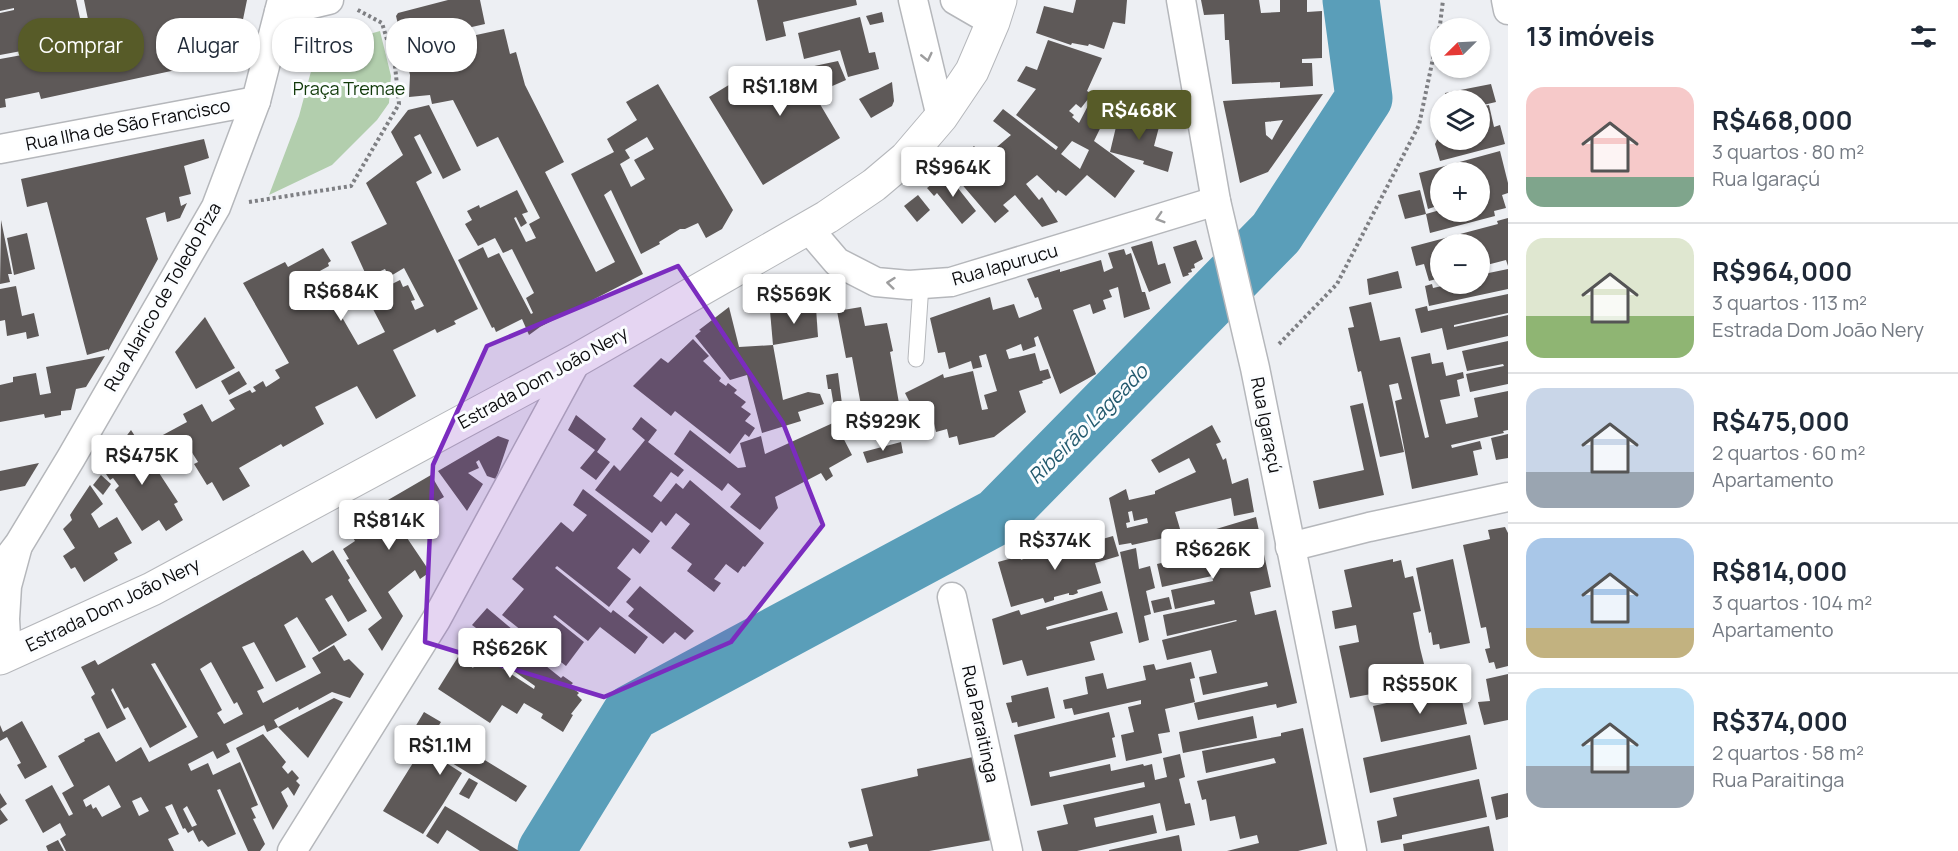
<!DOCTYPE html>
<html lang="pt">
<meta charset="utf-8">
<style>
:root{--surface:#fff;--page:#f6f6f7;--text:#1f2937;--muted:#747a83;--line:#e0e1e3;--accent:#575b28}
body{margin:0;font-family:Manrope,sans-serif;background:var(--page);color:var(--text);height:100vh;display:flex;flex-direction:column;font-size:22px;white-space:nowrap}
*{box-sizing:border-box;margin:0}
p{font-size:20px;color:var(--muted)}
.icon{flex:none;width:33px;height:33px;fill:none;stroke:currentColor;stroke-width:2;stroke-linecap:round;stroke-linejoin:round}
.map{position:relative;flex:1;overflow:hidden}
.side{display:flex;flex-direction:column;background:var(--surface);width:450px}
.side>*{flex:none}
.banner{position:absolute;left:18px;top:18px;width:570px;height:54px;display:flex;gap:12px}
.needle{width:39px;rotate:246deg}
.controls{position:absolute;left:1430px;top:18px;display:grid;gap:12px}
.controls a{display:grid;place-items:center;width:60px;height:60px;border-radius:50%;background:var(--surface);box-shadow:0 2px 4px #0004;font-size:30px}
.price{position:absolute;translate:-50% -51px;padding:0 14px;border-radius:6px;background:#fff;color:#222;font-size:20px;line-height:39px;filter:drop-shadow(0 2px 3px #0008)}
.price::after{content:'';position:absolute;left:50%;top:36px;width:18px;height:14px;margin-left:-9px;background:inherit;clip-path:polygon(0 0,100% 0,50% 100%)}
.price.current{background:var(--accent);color:#fff}
ul{padding:0;list-style:none}
li{display:flex;align-items:center;gap:18px;height:150px;padding:0 18px}
li+li{border-top:2px solid var(--line)}
li span{display:grid;place-items:center;flex:none;width:168px;height:120px;border-radius:18px;color:#555}
li>.icon{margin-inline-start:auto}
span .icon{width:72px;height:72px;fill:#fffc;stroke-width:1}
li b{font-size:26px}
h2{display:flex;justify-content:space-between;align-items:center;height:72px;padding:0 18px;font-size:26px}
.pill{padding:0 21px;border-radius:24px;background:var(--surface);box-shadow:0 2px 4px #0004;font-size:21px;line-height:54px}
.pill.current{background:var(--accent);color:#fff}
main{display:flex;flex:1;min-height:0}
.map>svg:first-child{display:block}
</style>
<main>
<div class="map">
<svg width="1508" height="851" viewBox="0 0 1508 851">
<rect width="100%" height="100%" fill="#edeff3"/>
<path fill="#b2cead" d="M380,31l11,45 -2,27 -12,17 -45,45 -63,30 30,-79 18,-67z"/>
<g fill="none" stroke-linecap="round" stroke-linejoin="round">
<path stroke="#5a9eb9" stroke-width="57" d="M546,851l85,-138 367,-197 278,-283 88,-135 -13,-98"/>
</g>
<g fill="#5e5958" fill-rule="evenodd">
<path d="M0,0h76l14,64 7,-1 -13,-63h163l-7,34 -5,14 -8,11 -186,40 -2,-7 -34,7 1,8 -6,1v-49l33,-6 -1,-4 -32,6v-42l14,-3v-2l-14,3z"/>
<path d="M448,0h32l5,24 -48,11 2,8 65,-14 6,25 6,-2 9,33 39,77 -19,10 51,100 19,-10 -44,-88 43,-22 -7,-13 30,-19 -11,-18 32,-18 75,126 -11,19 -16,9 -8,-15 -13,6h-5l-21,13 1,2 -19,10 -30,-64 -7,5 39,79 -103,53 -11,8 -7,-16 -26,13 -2,-5 -2,1 -34,-68 25,-13 5,11 11,-5 32,61 2,-1 -7,-15 8,-5 -22,-44 -9,4 -8,-15 -17,8 -13,-22 7,-4 -5,-9 12,-6 1,3 37,-18 11,22 -6,2 5,9 -6,4 -5,-10 -2,1 12,24 10,-4 -7,-14 11,-6 -42,-81 -21,10 -24,-47 -21,4 -2,-9 -21,2 1,-22 -14,-59 2,-3zM647,137l7,12 -20,11 11,19 -14,8 -11,-23 10,-6 -5,-8z"/>
<path d="M757,0h99l1,5 -74,17 3,14 -20,5z"/>
<path d="M1076,0h51l-2,24 -12,-2 -9,27 -15,-5 -1,2 -16,-3 -1,2 -35,-12 8,-27 29,7z"/>
<path d="M1201,0h58l2,13 19,-1v-12h27v12l15,-1v47l-20,1v4h10l1,23 -33,2v-6l-48,2 -3,-44h-4l-1,-26 -20,1z"/>
<path d="M882,12l2,10 -14,3 -4,-9z"/>
<path d="M860,17l9,36 6,-1 4,17 -31,8 -8,-27 -36,9 -6,-26z"/>
<path d="M1048,40l54,18 -15,33 5,3 -11,14 -5,-4 -7,7 5,4 -2,2 7,6 15,-29 19,8 -19,39 41,30 -20,27 -28,-23 -21,21 -8,-6 -2,3 -19,-18 -11,9 13,16 3,-3 16,25 -16,5 -27,-32 -12,10 6,6 -14,12 -36,-42 13,-11 -11,-12 13,-12 10,12 27,-23 -18,-14 10,-12 53,41 2,-3 -42,-32 20,-26 -19,-8 9,-15 11,4zM1072,141l17,9 -9,19 -19,-15z"/>
<path d="M838,61l8,19 -32,14 26,44 -77,47 -54,-88 33,-20 6,9 19,-10z"/>
<path d="M892,82l2,19 -2,5 -21,12 -12,-19z"/>
<path d="M1491,84l5,18 -17,4v-6h-32l-2,-7z"/>
<path d="M1323,94l-55,78 -28,11 -17,-82zM1283,120l-11,20 -6,-5 -1,-13z"/>
<path d="M429,105l32,65 -18,9 -23,-45 -6,3 18,36 -16,9 62,127 -24,12 2,3 -19,9 -2,-4 -42,21 23,46 -40,23 -19,-33 -42,21 9,17 -41,23 -2,-3 -42,24 11,18 -27,15 -11,-19 -5,3 -13,-21 4,-2 -7,-11 -15,9 -15,-24 26,-14 -4,-8 19,-10 10,18 23,-13 -6,-9 21,-10 2,3 4,-2 -3,-4 10,-6 3,6 14,-9 -5,-8 14,-7 -46,-80 42,-21 3,5 35,-19 8,13 -3,2 1,3 -31,17 7,12 19,-9 34,59 27,-13 -22,-42 -12,6 -4,-9 -9,5 -6,-10 22,-11 7,14 15,-8 2,4 10,-5 4,8 8,-4 3,7 5,-2 7,15 -4,1 4,9 9,-4 -20,-38 -15,9 -4,-8 -18,8 -16,-35 36,-18 -21,-41 37,-28 -12,-23 17,-22z"/>
<path d="M1489,105l5,22 6,-2 5,19 -65,17 -5,-17 5,-10v6h39v-33z"/>
<path d="M1121,106l14,5 -2,8 26,8 -5,19 19,6 -5,20 -25,-8 1,-3 -34,-9z"/>
<path d="M204,139l5,19 -25,8 7,28 -12,3 2,9 6,-3 -7,15 -13,4 -2,-10 -19,6 12,41 -50,92v-2l-21,6 -40,-153 -20,5 -6,-28z"/>
<path d="M1500,151l8,32v10l-6,2 4,13 -12,3 1,5 -65,17 -4,-19 14,-4 39,2v-11l6,-2 -2,-4 -4,1v-24h-39v33l-12,4 -9,-36z"/>
<path d="M946,173l30,38 -14,13 -25,-31 -3,3 -7,-8z"/>
<path d="M1420,190l6,24 -21,5 -7,-24z"/>
<path d="M918,195l12,15 -13,12 -13,-16z"/>
<path d="M1508,218v48l-2,-6 -27,7v-23h-39v34l-11,3 -5,-17 -8,2 -5,-19 87,-23 -1,-3z"/>
<path d="M1,220l11,54h-4l2,8 -10,2z"/>
<path d="M27,233l8,36 -21,6 -7,-37z"/>
<path d="M1196,240l7,19 -9,5 1,4 -4,1 1,3 -4,1 1,2 -6,2 -10,-30z"/>
<path d="M1152,241l6,24 7,-2 6,20 -22,9 -18,-45z"/>
<path d="M1124,249l2,6 5,-2 11,39h3l5,17 -26,9 -6,-31 -9,3 3,7 -9,3 3,9 -13,5 -3,-10 -17,6 23,64 -36,20 -22,-58 -4,2 2,8 -13,5 -2,-7 -15,6 3,9 26,-6 5,18 8,-2 3,9 -9,3 1,2 -24,8 7,21 -32,25 -35,8 -2,-9 -8,2 -2,-9 -11,3 -7,-29 -15,8 -9,-18 38,-19 1,4 29,-7 9,39 6,-1 -4,-14 13,-4 -11,-37 -7,2 3,11 -9,2 -2,-8 -22,8 -4,-17 -7,1 -8,-35 60,-21 3,13 21,-6 5,14 11,-4 12,-5 -4,-12 -3,1 -8,-19 33,-10v3l41,-12 3,12 9,-4 -5,-15z"/>
<path d="M1508,269v20l-79,17 -4,-20 7,-2 1,4 9,-2v-2h37v-9z"/>
<path d="M1398,271l4,17 -33,7 -2,-16z"/>
<path d="M16,286l6,30 12,-3 5,23 -12,3 -1,-7 -19,4 -2,-16 -5,1v-32z"/>
<path d="M1508,294v19l-54,12v2l54,-12v21l-61,14 -5,-22 -21,5 -6,-24 12,-3 1,5z"/>
<path d="M1371,302l9,39 20,-4 25,101 4,-1 -18,-80 19,-4 2,11 11,-2 3,14 17,-4 1,6 -7,2 3,16 -20,4 6,24 32,-7 -4,-19 34,-7v39l-5,1 1,2 -53,12 1,3 28,-7 2,8 -9,2 5,24 -66,14 -17,-88 7,-2 -4,-16 -9,2 15,67 -24,5 -19,-86 -3,1 -10,-44 6,-1 -5,-20z"/>
<path d="M729,307l10,40 34,-2 10,55 25,-8 12,2 4,10 -26,8 3,9 -39,12 -15,-58 -17,5 -35,-44 6,-5 -2,-1z"/>
<path d="M861,307l4,19 22,-3 6,28 -3,1 10,57 -37,7 -11,-59 -6,1 -9,-47z"/>
<path d="M816,308l2,29 -45,8 -3,-34z"/>
<path d="M205,317l30,51 -39,21 -21,-37z"/>
<path d="M693,339l16,17 -6,5 18,17 -2,3 7,5 2,-3 9,7 -3,3 12,9 -5,5 10,7 -6,7 10,7 -6,9 -4,-3 -15,20 -55,-43 -4,5 -38,-30 28,-28 7,5z"/>
<path d="M1508,341v43l-38,8 -4,-18 38,-8 -1,-2 -36,7 -5,-20z"/>
<path d="M105,356l-19,31 -10,2 -5,21 -10,1v4l-16,3 -1,-4 -44,8v-37l13,-3v-5l23,-4 4,22 11,-2 -5,-26z"/>
<path d="M239,371l8,13 -18,11 -8,-14z"/>
<path d="M838,373l4,31 -8,3 -3,-18h-3l-2,-14z"/>
<path d="M1363,403l21,92 -65,14 -6,-28 51,-11 -14,-64z"/>
<path d="M576,415l30,24 -9,13 13,10 -14,18 -16,-12 15,-18 -27,-20z"/>
<path d="M641,417l16,13 -9,12 36,28 -6,7 -7,-5 -18,24 8,6 15,-19 7,6 7,-9 74,63 -19,24 -2,-1 -5,7 -12,-9 -12,15 7,4 -7,9 -27,-21 5,-7 -21,-16 19,-24 -14,-11 -10,13 -5,-5 -9,12 -57,-43 19,-25 6,6 25,-31 -13,-11z"/>
<path d="M835,422l17,33 -23,13 4,8 -7,5 -5,-8 -46,24 3,11 -18,22 -30,-23 11,-13 -13,-11 -6,8 -48,-37 16,-24 48,38 8,-1 -6,-24 21,-7 4,18z"/>
<path d="M1212,425l9,17 -5,2 7,16 3,-2 6,26 16,-6 6,34 -20,4 -3,-18 -56,14 8,27 73,-22 15,70 -21,5 5,23 21,-5 21,93 -20,5 -1,-4 -78,16 -4,-17 74,-17 -1,-4 -64,13 -4,-18 18,-4 -6,-23 -44,10 -5,-20 75,-19 -1,-1 -69,16 -4,-21 52,-11 -1,-4 -39,9 -4,-19 42,-9 -1,-5 -50,11 -5,-23 80,-19 -1,-3 -66,16 -3,-14 3,-1 -2,-6 -36,8 -1,-2 -12,2 -10,-47 17,-9 3,11 26,-6v-3l41,-19 -7,-14 -30,15 -8,-13zM1132,511l2,10 13,-3 1,5 -21,5 -1,-5 4,-1 -2,-10z"/>
<path d="M131,430l47,72 -4,2 9,16 -17,11 -7,-11 -17,11 -27,-41 4,-4 -6,-8 -3,2 -8,-12z"/>
<path d="M1508,434v24l-12,2 -5,-22z"/>
<path d="M498,436l11,4 -13,39 -9,-3 -8,-16 -3,2 3,6 -11,5 15,11 -16,27 -29,-40z"/>
<path d="M901,442l2,11 -36,10 -4,-11z"/>
<path d="M39,463l-14,23 -25,5v-20z"/>
<path d="M101,475l10,9 -8,11 -10,-10z"/>
<path d="M431,475l13,22 -22,13 7,11 -17,12 -6,-11 -7,4 31,46 -10,7 -5,-9 -27,22 15,24 -21,35 -14,-22 14,-11 -36,-58 3,-1 -6,-10 12,-8 -10,-16z"/>
<path d="M90,485l13,19 -12,10 8,14 18,-11 15,26 -18,10 4,7 -34,22 -9,-15 -4,2 -8,-13 12,-8 -12,-19 9,-9 -2,-5z"/>
<path d="M583,489l67,52 -10,13 -7,-6 -16,20 14,11 -22,28 -52,-41 -2,2 56,45 2,-3 35,27 -13,17 -35,-27 -12,14 -33,-26 -2,2 31,25 -18,24 -64,-51 22,-26 -12,-10 49,-57 12,10 14,-17 -14,-10z"/>
<path d="M1505,527l3,6v133l-12,3 -2,-7 -5,1 -4,-14 5,-1 -4,-21 -5,1 -18,-83 27,-6 -2,-9z"/>
<path d="M1113,536l6,20 -24,7 6,20 -24,7 1,3 -5,2h-4v-2l-15,4v3l-9,3 -2,-5 -32,9 -13,-45 22,-6 1,4 10,-4 -2,-8 13,-3 1,3 8,-2 2,7z"/>
<path d="M1136,548l3,21 11,-3 5,22 -9,3 5,23 -7,2 5,24 -10,3 -19,-91z"/>
<path d="M303,550l9,13 21,-13 17,28 -2,2 19,31 -19,11 -16,-27 -7,4 22,36 -28,17 -22,-35 -13,8 22,42 -30,15 -22,-40 -12,5 22,41 -7,3 6,12 58,-30 -9,-15 22,-13 10,16 5,-2 15,15 -14,24 -18,-6 -33,18 -1,-3 -24,13 4,7 -11,5 -3,-7 -38,19 4,8 -13,7 -4,-8 -25,13 3,7 17,-8 5,12 27,-13 18,43 -7,3 5,10 -3,1 12,25 -5,7h-12l-28,-62 -3,1 19,44 -28,13 -6,-7 -3,2 -6,-12 -5,3 -3,-5 -2,1 -11,-25 -7,3 14,27 -11,5 6,12h-108l-6,-12 6,-4 -6,-12 -17,10 -18,-33 27,-15 17,31 4,-2 -11,-21 12,-7 -16,-30 27,-15 -1,-2 15,-7 17,30 25,-15 8,15 49,-25 -43,-74 -4,1 36,63 -37,21 -22,-41 -4,2 -11,-21 -2,2 15,29 -19,10 -16,-32 4,-3 -14,-27 14,-7 3,5zM211,662l23,42 3,-2 6,12 -19,10 -7,-11 5,-3 -22,-41zM109,785l12,22 -19,10 -6,-10 -3,2 -2,-5 -5,3 -3,-7zM141,797l8,14 -10,5 -7,-15zM187,806l10,19 -5,2 -9,-18z"/>
<path d="M1393,559v3l8,-2 4,18 8,-2 8,35 -8,2 7,35 5,20 8,-2 3,14 -7,2 1,9 -9,2 -2,-8 -69,13 -11,-52 20,-4 -3,-17 -21,4 -3,-18 20,-4 -8,-37z"/>
<path d="M1453,559l17,84 -30,6 -1,-5 -6,1 -2,-13 -2,1 -13,-65z"/>
<path d="M640,586l54,45 -9,9 -10,-8 -12,12 -35,-28 6,-7 -8,-7z"/>
<path d="M1102,591l6,19 -62,17 1,3 70,-18 6,21 -33,9 5,18 -68,16 -5,-16 -19,5 -11,-46 27,-9 2,5z"/>
<path d="M1169,597l3,12 -18,4 -3,-12z"/>
<path d="M487,608l45,38 -2,2 14,11 -3,3 20,16 2,-2 10,7 -3,3 9,7 -2,2 5,5 -11,14 2,1 -10,17 -22,-14 2,-4 -19,-11 -7,11 -15,-9 -12,18 -52,-34 20,-32 15,11 9,-13 52,34 1,-3 -51,-36 8,-10 -20,-15z"/>
<path d="M1191,662l4,16 -5,1 5,23 -30,7 5,23 -12,2 4,19 -36,8 -5,-26 13,-3 -6,-25 13,-3v-4l-67,15 -2,-7 -7,1 -2,-9 25,-6 -3,-17 18,-4 4,16 39,-9 -3,-14 11,-2 2,6z"/>
<path d="M1508,674v46l-24,5 -6,-23 12,-1 -4,-22z"/>
<path d="M1048,687l7,31 -37,9 -1,-5 -5,1 -6,-20 6,-1 -1,-6z"/>
<path d="M1459,687l8,37 -86,18 -8,-36z"/>
<path d="M334,698l9,4 -35,56 -30,-31z"/>
<path d="M424,712l17,10 -5,8 91,56 -11,16 -92,-56 -1,2 39,25 -19,31 -20,30 -40,-23 33,-53 -14,-9z"/>
<path d="M1109,712l6,25 -3,1 4,19 -67,15 1,5 60,-13 1,7 32,-7 1,2 8,-2 3,16 12,-3 -4,-19 17,-4 5,23 -6,2 6,25 5,-1 5,22 -29,6 -6,-28 -66,15 2,9 57,-12 4,18 -80,18h-35l-5,-20 31,-7 -5,-19 82,-18 -1,-5 -113,24 -17,-71z"/>
<path d="M1253,716l4,22 -74,15 -4,-21z"/>
<path d="M22,721l25,46 -22,12 -8,-14 4,-2 -14,-26 -7,4v-16l3,7z"/>
<path d="M1303,728l24,116 -29,7h-71l32,-8 -2,-8 -17,4 -5,-23 -25,5 -4,-22 -4,1 -5,-19 79,-18 -2,-5 -68,15 -4,-22 79,-15v-3z"/>
<path d="M263,734l23,28 -4,5 6,7 4,-4 7,8 -3,3 4,4 -6,11 -6,-9 -7,5 7,14 -15,24 -37,-82z"/>
<path d="M1470,735l7,34 -107,24 -7,-35z"/>
<path d="M973,757l19,83 -63,11h-60l-2,-7 -17,4 -2,-6 25,-6 -12,-47 57,-13 -1,-7z"/>
<path d="M469,778l9,5 -9,16 -10,-5z"/>
<path d="M1479,779l8,38 -85,18v4l-21,4 -4,-22 20,-5 -4,-18z"/>
<path d="M0,793l7,11 -7,5 8,11 -8,5z"/>
<path d="M1508,793v24l-12,3 -5,-23z"/>
<path d="M445,806l12,7 62,38h-39l-33,-21 -9,14 -12,-8z"/>
<path d="M1489,826l5,25h-90l-1,-7z"/>
<path d="M1179,835l3,16h-73v-1z"/>
<path d="M58,840l6,11h-16l-2,-5z"/>
</g>
<g fill="none" stroke-linecap="round" stroke-linejoin="round">
<defs>
<path id="service" d="M916,359l5,-75"/>
<g id="minor">
<path d="M913,0l28,117"/>
<path d="M955,0l38,22"/>
<path d="M1181,0l35,201 39,167 97,483"/>
<path d="M1506,0l2,10"/>
<path d="M279,12l50,-12"/>
<path d="M0,149l256,-48"/>
<path d="M808,228l29,34 39,20 33,3 42,-3 265,-81"/>
<path d="M1290,547l79,-20 139,-30"/>
<path d="M0,569l19,-25 52,-86 145,-251 40,-106 26,-101"/>
<path d="M952,597l56,254"/>
<path d="M7,655l-2,-36 2,-33 10,-37"/>
<path d="M292,851l144,-231 141,-260"/>
</g>
<path id="primary" d="M0,658l152,-69 425,-229 250,-143 47,-32 32,-27 35,-41 31,-46 21,-49 7,-22"/>
</defs>
<use href="#service" stroke="#b5b7bb" stroke-width="17"/>
<use href="#minor" stroke="#b5b7bb" stroke-width="31"/>
<use href="#primary" stroke="#b5b7bb" stroke-width="35"/>
<g stroke="#7e7f83" stroke-width="4" stroke-dasharray="3 3" stroke-linecap="butt">
<path d="M249,202l102,-16 48,-82 -4,-38 -13,-43 -26,-14"/>
<path d="M1279,344l58,-60 82,-159 21,-100 3,-25"/>
</g>
<use href="#service" stroke="#fff" stroke-width="15"/>
<use href="#minor" stroke="#fff" stroke-width="28"/>
<use href="#primary" stroke="#fff" stroke-width="33"/>
</g>
<defs><path id="oneway-chevron" d="M-2-3.5L2.5 0L-2 3.5" fill="none" stroke-width="1.6" stroke-linecap="round" stroke-linejoin="round" transform="scale(1.5)"/></defs>
<g stroke="#9d9d9e">
<use href="#oneway-chevron" transform="translate(927 57) rotate(77)"/>
<use href="#oneway-chevron" transform="translate(1160 218) rotate(163)"/>
<use href="#oneway-chevron" transform="translate(891 283) rotate(-174)"/>
</g>
<path fill="#7b2cbf" fill-opacity="0.2" stroke="#7b2cbf" stroke-width="4.5" stroke-linejoin="round" d="M678,266l105,157 40,102 -92,117 -127,55 -179,-55 8,-177 54,-119z"/>
<g text-anchor="middle" stroke-width="6" stroke-linejoin="round" paint-order="stroke">
<g font-size="18" fill="#103909" stroke="#fbfdff">
<text x="349" y="95">Praça Tremae</text>
</g>
<g font-size="18" fill="#0b0b0d" stroke="#fbfdff">
<text transform="translate(128 125) rotate(-11)" y="6">Rua Ilha de São Francisco</text>
<text transform="translate(1005 265) rotate(-16)" y="6">Rua Iapurucu</text>
<text transform="translate(163 297) rotate(-60)" y="6">Rua Alarico de Toledo Piza</text>
<text transform="translate(543 378) rotate(-29)" y="6">Estrada Dom João Nery</text>
<text transform="translate(1266 425) rotate(79)" y="6">Rua Igaraçú</text>
<text transform="translate(113 605) rotate(-26)" y="6">Estrada Dom João Nery</text>
<text transform="translate(980 724) rotate(78)" y="6">Rua Paraitinga</text>
</g>
<g font-size="20" font-style="italic" fill="#235a6e" stroke="#fbfdff">
<text transform="translate(1088 424) rotate(-45)" y="7">Ribeirão Lageado</text>
</g>
</g>
</svg>
<div class="controls">
<a><svg class="needle" viewBox="-14 -14 28 28"><path d="M0-13l5 13h-10z" fill="#e53935"/><path d="M0 13l5-13h-10z" fill="#747a83"/></svg></a>
<a><svg class="icon" aria-label="layers" viewBox="0 0 24 24"><path d="M12 4l9 5-9 5-9-5zM3 14l9 5 9-5"/></svg></a>
<a>+</a>
<a>−</a>
</div>
<b class="price" style="left:780px;top:117px">R$1.18M</b>
<b class="price current" style="left:1139px;top:141px">R$468K</b>
<b class="price" style="left:953px;top:198px">R$964K</b>
<b class="price" style="left:341px;top:322px">R$684K</b>
<b class="price" style="left:794px;top:325px">R$569K</b>
<b class="price" style="left:883px;top:452px">R$929K</b>
<b class="price" style="left:142px;top:486px">R$475K</b>
<b class="price" style="left:389px;top:551px">R$814K</b>
<b class="price" style="left:1055px;top:571px">R$374K</b>
<b class="price" style="left:1213px;top:580px">R$626K</b>
<b class="price" style="left:510px;top:679px">R$626K</b>
<b class="price" style="left:1420px;top:715px">R$550K</b>
<b class="price" style="left:440px;top:776px">R$1.1M</b>
<div class="banner">
<a class="pill current">Comprar</a>
<a class="pill">Alugar</a>
<a class="pill">Filtros</a>
<a class="pill">Novo</a>
</div>
</div>
<section class="side">
<h2>13 imóveis<svg class="icon" aria-label="filters" viewBox="0 0 24 24"><path d="M4 7h16M4 17h16"/><circle cx="9" cy="7" r="2"/><circle cx="15" cy="17" r="2"/></svg></h2>
<ul>
<li><span style="background:linear-gradient(#f6c9c9 75%,#7fa58c 0)"><svg class="icon" aria-label="home" viewBox="0 0 24 24"><path d="M3 11l9-7 9 7M6 9v11h12V9"/></svg></span><div><b>R$468,000</b><p>3 quartos · 80 m²</p><p>Rua Igaraçú</p></div></li>
<li><span style="background:linear-gradient(#dfe7d0 65%,#8fb573 0)"><svg class="icon" aria-label="home" viewBox="0 0 24 24"><path d="M3 11l9-7 9 7M6 9v11h12V9"/></svg></span><div><b>R$964,000</b><p>3 quartos · 113 m²</p><p>Estrada Dom João Nery</p></div></li>
<li><span style="background:linear-gradient(#c9d6e8 70%,#9aa5b1 0)"><svg class="icon" aria-label="home" viewBox="0 0 24 24"><path d="M3 11l9-7 9 7M6 9v11h12V9"/></svg></span><div><b>R$475,000</b><p>2 quartos · 60 m²</p><p>Apartamento</p></div></li>
<li><span style="background:linear-gradient(#a9c7e8 75%,#c2b280 0)"><svg class="icon" aria-label="home" viewBox="0 0 24 24"><path d="M3 11l9-7 9 7M6 9v11h12V9"/></svg></span><div><b>R$814,000</b><p>3 quartos · 104 m²</p><p>Apartamento</p></div></li>
<li><span style="background:linear-gradient(#bfe0f5 65%,#9aa5b1 0)"><svg class="icon" aria-label="home" viewBox="0 0 24 24"><path d="M3 11l9-7 9 7M6 9v11h12V9"/></svg></span><div><b>R$374,000</b><p>2 quartos · 58 m²</p><p>Rua Paraitinga</p></div></li>
</ul>
</section>
</main>
